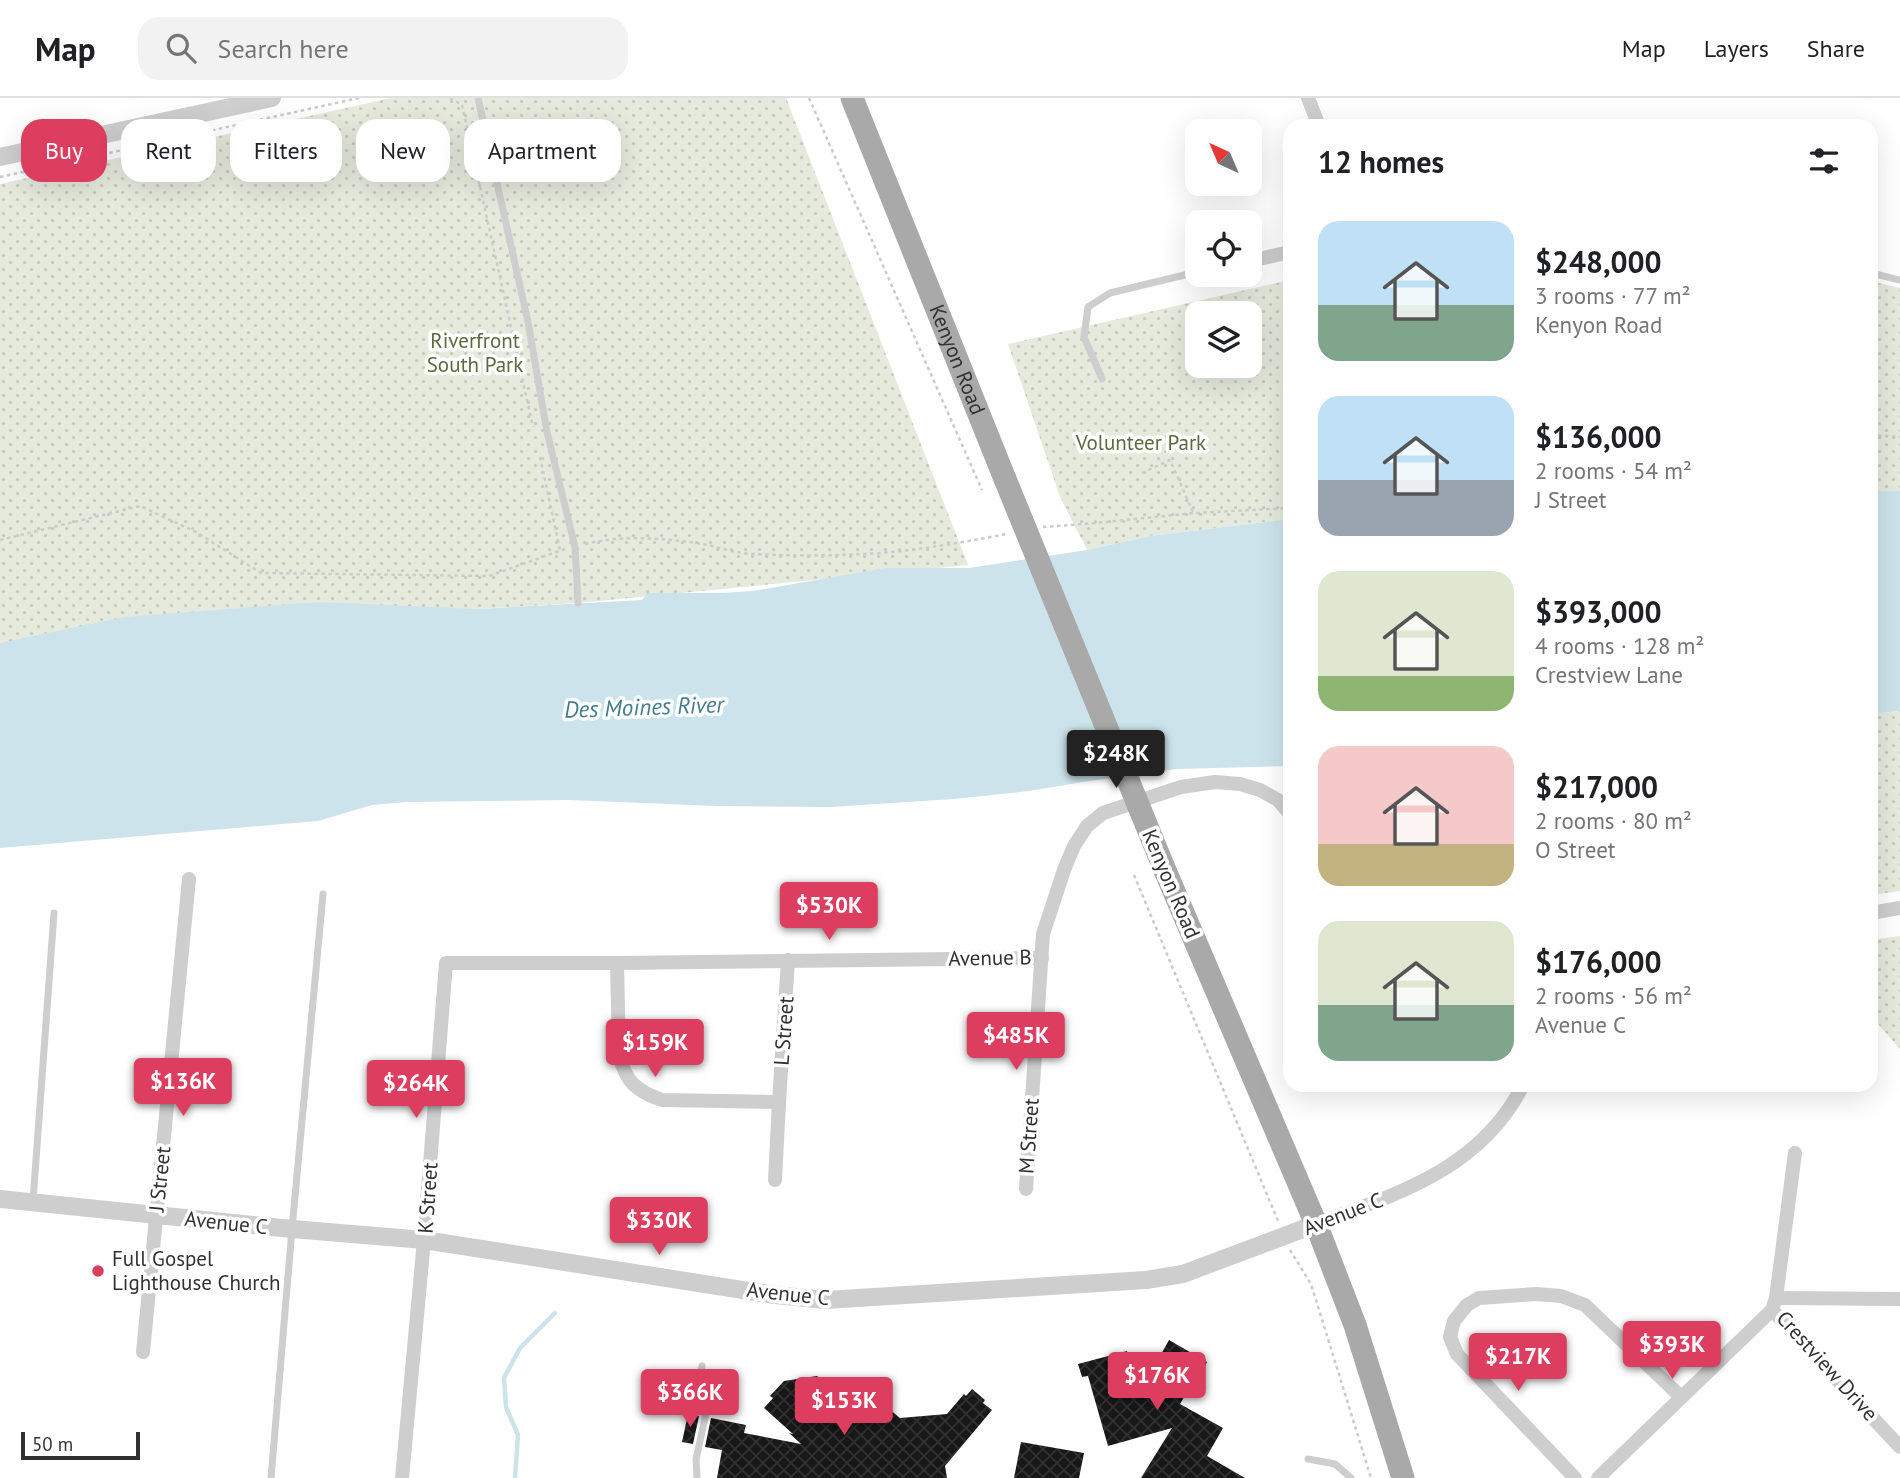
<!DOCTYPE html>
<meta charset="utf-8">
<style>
:root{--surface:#fff;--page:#f2f2f2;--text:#202124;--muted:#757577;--line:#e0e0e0;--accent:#dd3d5e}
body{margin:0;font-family:"PT Sans",sans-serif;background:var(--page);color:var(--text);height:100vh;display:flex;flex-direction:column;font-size:26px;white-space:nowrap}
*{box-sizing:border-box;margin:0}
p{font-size:23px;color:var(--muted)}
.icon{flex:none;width:38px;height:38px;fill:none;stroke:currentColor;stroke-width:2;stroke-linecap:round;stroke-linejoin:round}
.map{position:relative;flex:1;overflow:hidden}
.panel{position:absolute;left:1283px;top:21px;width:595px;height:973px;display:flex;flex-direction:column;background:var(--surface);border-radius:21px;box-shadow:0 7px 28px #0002}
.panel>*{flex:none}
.guide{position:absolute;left:21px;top:21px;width:665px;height:63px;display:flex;gap:14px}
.needle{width:46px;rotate:316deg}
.fabs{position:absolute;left:1185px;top:21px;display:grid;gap:14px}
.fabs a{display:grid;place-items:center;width:77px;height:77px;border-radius:14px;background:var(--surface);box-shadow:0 7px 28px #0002;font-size:35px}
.scale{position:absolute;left:21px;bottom:18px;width:119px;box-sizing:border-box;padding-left:7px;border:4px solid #313131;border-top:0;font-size:19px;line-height:24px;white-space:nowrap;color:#313131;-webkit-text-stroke:5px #fff;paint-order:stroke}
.price{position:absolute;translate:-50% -60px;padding:0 16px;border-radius:7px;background:var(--accent);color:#fff;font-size:23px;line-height:46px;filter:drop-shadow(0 2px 4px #0008)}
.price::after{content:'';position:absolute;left:50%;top:42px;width:21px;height:16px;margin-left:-10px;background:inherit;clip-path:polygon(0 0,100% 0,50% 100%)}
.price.on{background:#222;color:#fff}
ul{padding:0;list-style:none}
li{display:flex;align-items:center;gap:21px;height:175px;padding:0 35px}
li span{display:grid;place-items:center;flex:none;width:196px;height:140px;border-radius:21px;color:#555}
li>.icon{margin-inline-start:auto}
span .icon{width:84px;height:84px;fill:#fffc;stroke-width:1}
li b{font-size:30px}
h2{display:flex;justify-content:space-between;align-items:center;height:84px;padding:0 35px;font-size:30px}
.pill{padding:0 24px;border-radius:21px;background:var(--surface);box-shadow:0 7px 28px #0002;font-size:24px;line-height:63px}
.pill.on{background:var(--accent);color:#fff}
header{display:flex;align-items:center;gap:42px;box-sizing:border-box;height:98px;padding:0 35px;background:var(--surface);border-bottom:2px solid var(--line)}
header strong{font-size:33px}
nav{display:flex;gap:38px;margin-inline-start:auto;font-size:24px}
.search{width:490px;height:63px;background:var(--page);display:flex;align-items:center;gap:18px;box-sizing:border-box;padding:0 24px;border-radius:21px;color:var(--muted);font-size:26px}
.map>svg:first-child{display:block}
</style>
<header>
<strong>Map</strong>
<div class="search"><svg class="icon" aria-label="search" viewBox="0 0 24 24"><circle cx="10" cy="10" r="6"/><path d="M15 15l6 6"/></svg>Search here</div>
<nav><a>Map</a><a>Layers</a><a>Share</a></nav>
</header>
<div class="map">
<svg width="1900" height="1380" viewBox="0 0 1900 1380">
<defs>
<pattern id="park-dots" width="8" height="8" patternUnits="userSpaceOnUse" patternTransform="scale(1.75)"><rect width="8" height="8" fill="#e5eadd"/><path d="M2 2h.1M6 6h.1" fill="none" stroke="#c5c9be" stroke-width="1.8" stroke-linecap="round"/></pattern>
<pattern id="building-cross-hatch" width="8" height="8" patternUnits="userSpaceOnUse" patternTransform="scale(1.75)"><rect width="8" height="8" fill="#181818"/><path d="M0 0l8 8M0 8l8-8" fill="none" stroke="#313131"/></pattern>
</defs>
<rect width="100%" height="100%" fill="#fff"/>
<g fill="url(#park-dots)" fill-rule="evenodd">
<path d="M391,0h395l182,467 -390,38 -101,6 -477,55v-480z"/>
<path d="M1290,182v239l-140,17 -63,14 -27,-53 -52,-153zM1197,215h53v53h-53z"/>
<path d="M1871,183l29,7v203l-29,-1z"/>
<path d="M1900,613v180l-29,4v-181z"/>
<path d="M1900,838v113l-29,-33v-76z"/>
</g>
<g fill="#cde3eb">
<path d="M1871,392l29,1v220l-29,3z"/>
<path d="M1290,421v247l-114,3 -93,13 -54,9 -75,8 -123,8 -114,-1 -148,-6 -163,2 -34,3 -54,16 -318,27v-205l124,-26 195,-15 158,7 165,-9 5,-7h75l31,-2 132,-23h84l118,-18 63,-14z"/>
</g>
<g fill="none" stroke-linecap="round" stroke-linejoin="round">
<path stroke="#cde3eb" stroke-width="4.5" d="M515,1380l3,-43 -12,-28 -2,-29 16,-30 35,-35"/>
</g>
<g fill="url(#building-cross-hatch)">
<path d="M1169,1242l38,22 -7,13 -2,-2 -18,31 43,24 -16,28 38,22h-104l31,-50 -64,18 -20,-70 -6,1 -4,-13 49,-13 12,43z"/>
<path d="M817,1278l18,14 6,-7 26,20 2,-3 10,8 4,-4 17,14 47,-4 17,-20 2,2 6,-7 13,11 -2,3 9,7 -47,56 2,12h-230l5,-28 -17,-3 6,-29 35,7 -2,8 57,11 -12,-11 4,1 -29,-26 9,-10 -3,-2 14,-15z"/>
<path d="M688,1316l11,2 -6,28 -11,-2z"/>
<path d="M1021,1344l63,11 -5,25h-65z"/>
</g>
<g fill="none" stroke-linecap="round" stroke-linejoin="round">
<g stroke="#cbcbcb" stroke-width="2.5" stroke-dasharray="3.5 3.5" stroke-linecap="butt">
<path d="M450,0l12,7 71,322"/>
<path d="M809,0l173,392"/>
<path d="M0,79l359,-79"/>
<path d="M1871,337l29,2"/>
<path d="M540,359l20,93"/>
<path d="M1142,375l28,-13 23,52"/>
<path d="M1043,429l53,-4 98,-10 96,-5"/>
<path d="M0,442l140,-34 56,26 65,41 228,3 76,-27"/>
<path d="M585,446c36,-9 76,-6 112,-1 19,3 39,11 58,11 36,2 72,2 107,0 48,-2 97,-11 144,-20"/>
<path d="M1134,777l144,346"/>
<path d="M1290,1152l21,34 60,194"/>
</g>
<g stroke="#cecece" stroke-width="7">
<path d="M478,0l50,224 19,110 28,115 3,56"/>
<path d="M1871,175l29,7"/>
<path d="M1102,281l-18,-42 4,-30 22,-14 87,-21"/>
<path d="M33,1103l21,-288"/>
<path d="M1308,1361l27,5 16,14"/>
<path d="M271,1380l21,-249 31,-335"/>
<path d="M697,1380l-1,-19 10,-45 -11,-9 7,-39"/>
</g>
<g stroke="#cecece" stroke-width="14">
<path d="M1308,0l11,28"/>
<path d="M1250,163l40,-9"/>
<path d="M1871,815l29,-5"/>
<path d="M617,865l2,92c7,27 17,36 43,45l117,2"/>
<path d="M1795,1055l-19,145 -4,12 128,137"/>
<path d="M775,1082l4,-78 9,-142"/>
<path d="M1026,1091l17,-255 21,-64 10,-24 13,-20 16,-13 78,-26 34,-5 25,2 20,6 18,10 12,14"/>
<path d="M1316,1126c81,-30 165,-55 207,-139"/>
<path d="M1776,1200l124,1"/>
<path d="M143,1254l46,-473"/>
<path d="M402,1380l22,-238 22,-277h171l425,-5"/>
<path d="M1575,1380l-118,-124 -7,-17 4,-16 13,-16 12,-7 57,-4 25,2 24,9 96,92"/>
<path d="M1598,1380l174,-168"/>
</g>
<g stroke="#cecece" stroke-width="18">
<path d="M0,59l272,-59"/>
<path d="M0,1101l292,30 132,11 351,55 51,5 320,-20 37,-6 133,-50"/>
</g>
<g stroke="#a9a9a9" stroke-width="23">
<path id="s1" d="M852,0l153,381"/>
<path d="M1164,770l152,356 39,101 48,153"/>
</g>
<path stroke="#a9a9a9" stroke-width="23" d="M1005,381l159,389"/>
</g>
<circle fill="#dd3d5e" stroke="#fff" stroke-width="2.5" cx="98" cy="1173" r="7"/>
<g text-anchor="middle" stroke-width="7" stroke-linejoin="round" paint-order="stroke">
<g font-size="21" fill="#596b40" stroke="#fff">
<text x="475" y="250">Riverfront<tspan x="475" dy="24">South Park</tspan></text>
<text x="1141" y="352">Volunteer Park</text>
</g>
<g font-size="21" fill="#313131" stroke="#fff">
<text dy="7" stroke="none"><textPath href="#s1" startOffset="282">Kenyon Road</textPath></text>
<text transform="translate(1171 786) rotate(67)" y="7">Kenyon Road</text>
<text transform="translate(990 860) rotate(-1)" y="7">Avenue B</text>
<text transform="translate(784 933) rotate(-86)" y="7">L Street</text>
<text transform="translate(1029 1038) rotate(-86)" y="7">M Street</text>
<text transform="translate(160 1081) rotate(-84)" y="7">J Street</text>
<text transform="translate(428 1100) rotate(-86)" y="7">K Street</text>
<text transform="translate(1343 1116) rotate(-21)" y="7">Avenue C</text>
<text transform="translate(226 1125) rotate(6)" y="7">Avenue C</text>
<text transform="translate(788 1196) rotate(6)" y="7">Avenue C</text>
<text transform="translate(1827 1268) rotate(48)" y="7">Crestview Drive</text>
</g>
<g font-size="21" fill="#313131" stroke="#fff" text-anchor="start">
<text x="112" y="1168">Full Gospel<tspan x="112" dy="24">Lighthouse Church</tspan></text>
</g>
<g font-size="23" font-style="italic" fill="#427c8f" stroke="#fff">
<text transform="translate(644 609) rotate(-2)" y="8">Des Moines River</text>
</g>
</g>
</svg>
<div class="fabs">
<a><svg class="needle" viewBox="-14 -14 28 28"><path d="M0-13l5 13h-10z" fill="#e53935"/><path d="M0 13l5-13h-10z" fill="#757577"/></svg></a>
<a><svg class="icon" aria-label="locate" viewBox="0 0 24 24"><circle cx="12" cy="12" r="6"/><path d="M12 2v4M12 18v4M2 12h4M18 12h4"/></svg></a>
<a><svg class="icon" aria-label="layers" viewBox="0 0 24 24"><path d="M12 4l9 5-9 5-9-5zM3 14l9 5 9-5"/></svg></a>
</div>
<div class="scale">50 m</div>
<b class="price on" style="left:1116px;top:692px">$248K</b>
<b class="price" style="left:829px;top:844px">$530K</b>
<b class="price" style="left:1016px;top:974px">$485K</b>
<b class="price" style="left:655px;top:981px">$159K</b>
<b class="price" style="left:183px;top:1020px">$136K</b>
<b class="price" style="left:416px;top:1022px">$264K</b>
<b class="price" style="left:659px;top:1159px">$330K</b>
<b class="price" style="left:1672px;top:1283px">$393K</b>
<b class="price" style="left:1518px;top:1295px">$217K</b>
<b class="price" style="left:1157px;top:1314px">$176K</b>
<b class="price" style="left:690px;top:1331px">$366K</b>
<b class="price" style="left:844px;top:1339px">$153K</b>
<div class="guide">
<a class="pill on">Buy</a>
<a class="pill">Rent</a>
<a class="pill">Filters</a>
<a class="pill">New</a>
<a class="pill">Apartment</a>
</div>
<section class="panel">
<h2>12 homes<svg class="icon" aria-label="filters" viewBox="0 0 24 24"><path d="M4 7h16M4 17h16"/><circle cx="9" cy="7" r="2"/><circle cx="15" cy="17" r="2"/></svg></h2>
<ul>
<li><span style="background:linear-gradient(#bfe0f5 60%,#7fa58c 0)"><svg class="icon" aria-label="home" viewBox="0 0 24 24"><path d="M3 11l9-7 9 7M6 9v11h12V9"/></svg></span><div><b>$248,000</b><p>3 rooms · 77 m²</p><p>Kenyon Road</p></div></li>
<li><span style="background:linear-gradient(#bfe0f5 60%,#9aa5b1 0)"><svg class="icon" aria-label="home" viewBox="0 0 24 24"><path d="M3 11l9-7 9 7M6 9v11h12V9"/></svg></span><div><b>$136,000</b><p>2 rooms · 54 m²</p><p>J Street</p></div></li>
<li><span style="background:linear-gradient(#dfe7d0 75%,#8fb573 0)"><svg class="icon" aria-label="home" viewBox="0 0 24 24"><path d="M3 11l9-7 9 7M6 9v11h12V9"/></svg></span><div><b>$393,000</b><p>4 rooms · 128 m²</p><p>Crestview Lane</p></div></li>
<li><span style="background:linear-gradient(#f6c9c9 70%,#c2b280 0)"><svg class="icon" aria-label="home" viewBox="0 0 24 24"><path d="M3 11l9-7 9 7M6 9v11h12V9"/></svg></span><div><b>$217,000</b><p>2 rooms · 80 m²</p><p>O Street</p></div></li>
<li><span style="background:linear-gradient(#dfe7d0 60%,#7fa58c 0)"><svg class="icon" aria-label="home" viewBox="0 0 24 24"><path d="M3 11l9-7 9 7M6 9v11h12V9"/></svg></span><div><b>$176,000</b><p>2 rooms · 56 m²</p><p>Avenue C</p></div></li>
</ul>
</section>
</div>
